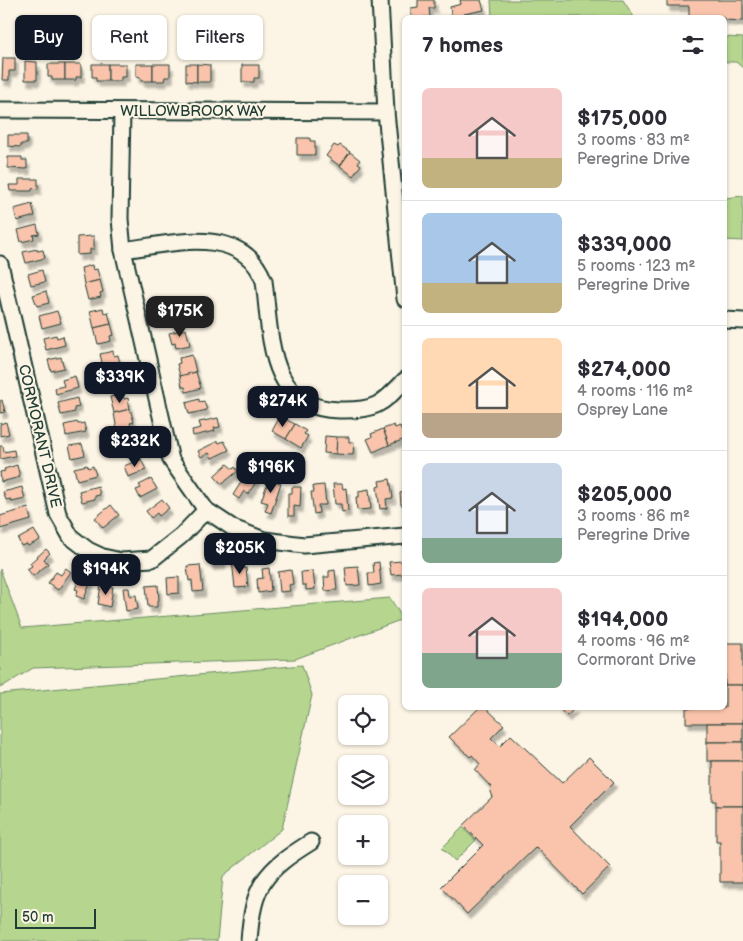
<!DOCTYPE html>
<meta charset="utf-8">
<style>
:root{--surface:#fff;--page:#f7f7f7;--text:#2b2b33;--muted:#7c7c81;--line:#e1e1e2;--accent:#111827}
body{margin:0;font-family:"Balsamiq Sans",sans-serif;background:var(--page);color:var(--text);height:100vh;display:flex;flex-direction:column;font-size:19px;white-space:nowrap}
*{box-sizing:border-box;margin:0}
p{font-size:16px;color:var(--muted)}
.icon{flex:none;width:28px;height:28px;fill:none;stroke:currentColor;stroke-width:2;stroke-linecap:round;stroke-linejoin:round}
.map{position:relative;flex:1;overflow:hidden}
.panel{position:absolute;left:402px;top:15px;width:325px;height:695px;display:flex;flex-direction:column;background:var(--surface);border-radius:8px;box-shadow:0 1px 4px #0004}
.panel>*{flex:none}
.hud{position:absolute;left:15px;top:15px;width:312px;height:45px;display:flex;gap:10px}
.fabs{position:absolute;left:338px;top:695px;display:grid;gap:10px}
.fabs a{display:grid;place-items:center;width:50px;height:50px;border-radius:8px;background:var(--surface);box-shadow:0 1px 4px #0004;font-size:25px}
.scale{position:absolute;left:15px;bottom:12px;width:81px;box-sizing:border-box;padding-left:5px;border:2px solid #1f3d34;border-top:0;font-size:14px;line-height:18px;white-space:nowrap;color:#1f3d34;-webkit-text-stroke:4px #fcf5e5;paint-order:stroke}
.price{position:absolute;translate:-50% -42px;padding:0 11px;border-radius:10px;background:var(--accent);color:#fff;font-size:16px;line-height:32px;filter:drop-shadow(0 1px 2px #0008)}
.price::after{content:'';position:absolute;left:50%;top:30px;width:15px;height:11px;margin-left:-8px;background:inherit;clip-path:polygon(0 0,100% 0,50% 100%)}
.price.on{background:#222;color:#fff}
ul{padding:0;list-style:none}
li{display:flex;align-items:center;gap:15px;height:125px;padding:0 20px}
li+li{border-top:1px solid var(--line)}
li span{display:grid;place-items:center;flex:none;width:140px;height:100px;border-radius:8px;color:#555}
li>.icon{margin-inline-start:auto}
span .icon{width:60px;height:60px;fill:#fffc;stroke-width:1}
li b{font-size:21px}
h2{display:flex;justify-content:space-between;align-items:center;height:60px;padding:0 20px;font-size:21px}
.pill{padding:0 18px;border-radius:8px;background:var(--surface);box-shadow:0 1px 4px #0004;font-size:18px;line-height:45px}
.pill.on{background:var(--accent);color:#fff}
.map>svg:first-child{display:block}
</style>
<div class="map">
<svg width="743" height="941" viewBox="0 0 743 941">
<defs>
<filter id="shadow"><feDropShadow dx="3" dy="5.5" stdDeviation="1" flood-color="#0004"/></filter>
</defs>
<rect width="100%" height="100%" fill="#fcf5e5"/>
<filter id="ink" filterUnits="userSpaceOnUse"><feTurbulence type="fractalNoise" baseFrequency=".02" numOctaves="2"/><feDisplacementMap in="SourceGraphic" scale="10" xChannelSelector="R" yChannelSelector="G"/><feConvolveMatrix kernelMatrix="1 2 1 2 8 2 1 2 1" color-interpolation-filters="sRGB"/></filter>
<g filter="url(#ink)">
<g fill="#b6d68f" stroke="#6a8a62">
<path d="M491,0h132l11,17h-142z"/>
<path d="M725,37l18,1v30l-7,-6h-11z"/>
<path d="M743,196v45l-18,-1v-42z"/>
<path d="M0,569l22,59 368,-30 13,21 -108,40 -262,9 -33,20z"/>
<path d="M302,665l10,30 -30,134 -59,47 -6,65h-217v-247z"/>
<path d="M463,827l13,13 -21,21 -13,-13z"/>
</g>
<g fill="#f9c4ab" stroke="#1f3d34" filter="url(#shadow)">
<path d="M418,0h16v8h-5l1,9 -19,1v-10l7,-1z"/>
<path d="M460,0h21l3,10 -20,4 1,4h-13l-2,-11 11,-3z"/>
<path d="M667,0h76v21l-18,-1v-2h-36v-12h-22z"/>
<path d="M3,58h12v13h-6v9h-7z"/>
<path d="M25,61l12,1v18h-12z"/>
<path d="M48,64h17v16h-13v-3h-4z"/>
<path d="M65,64h16v13h-5v3h-11z"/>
<path d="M92,64h16v17h-12v-4h-4z"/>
<path d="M108,64h18v13h-5v4h-13z"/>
<path d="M136,64h17v17h-12v-3l-5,-1z"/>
<path d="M153,64h17v13h-5l-1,4h-11z"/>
<path d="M186,64h11v18l-11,-1z"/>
<path d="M197,64l13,1v17h-13z"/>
<path d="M242,65h17v13h-5v4h-12z"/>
<path d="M8,135h19v9h-6v3l-13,-1z"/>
<path d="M297,138h13v3h5v14h-18z"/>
<path d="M334,145l4,2 2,-2 10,7 -10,14 -14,-10z"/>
<path d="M350,152l10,8 -2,3 3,2 -8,11 -13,-10z"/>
<path d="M8,157h14v3h5v9l-19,-1z"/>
<path d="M19,179h19v10l-6,-1v3h-22l-1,-6h10z"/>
<path d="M32,204l3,12 -18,5 -3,-12z"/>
<path d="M37,225l2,9 -6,1 1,4 -13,3 -3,-12z"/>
<path d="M94,236v13h-4v5l-13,1v-18z"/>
<path d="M37,249v2l6,-1 2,8 -19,5 -3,-11z"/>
<path d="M92,265l1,5 4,-1 3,11 -16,4 -3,-16z"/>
<path d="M42,270l3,12 -14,3 -3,-11z"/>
<path d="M100,280l3,12 -3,1 1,4 -13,3 -4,-16z"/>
<path d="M46,291l3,12 -12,3 -4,-11z"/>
<path d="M103,308l1,5 4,-1 3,12 -17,4 -4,-17z"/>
<path d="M57,311l4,12 -19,5 -3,-12z"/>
<path d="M111,324l3,11 -4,1 1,5 -13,3 -4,-16z"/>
<path d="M186,329l4,16 -14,3 -1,-5 -3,1 -3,-11z"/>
<path d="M56,335l1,3 6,-2 2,9 -19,5 -3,-12z"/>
<path d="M113,351l1,5 4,-1 3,12 -17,4 -4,-17z"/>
<path d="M192,355l4,17 -16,4 -3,-12 3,-1 -1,-5z"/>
<path d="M61,357l3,11 -13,3 -3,-11z"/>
<path d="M121,367l2,12h-3l1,5 -13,3 -4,-16z"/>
<path d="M196,372l5,16 -15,4 -1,-5h-3l-2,-11z"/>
<path d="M75,376l3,12 -22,6 -1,-6 9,-2 -2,-6z"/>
<path d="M123,394l1,5 4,-1 2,11 -16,4 -4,-16z"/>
<path d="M77,398l2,9 -5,1 1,4 -14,3 -3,-12z"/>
<path d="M199,399v3l5,-1 3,9 -18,4 -3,-11z"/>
<path d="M2,400l3,12 -5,1v-12z"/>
<path d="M130,409l4,13 -4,1 1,4 -14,4 -3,-18z"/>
<path d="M218,418l2,9 -6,1 1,3 -22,5 -1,-6 9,-2 -2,-6z"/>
<path d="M285,419l10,5 -9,15 -14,-8 6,-11 5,2z"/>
<path d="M6,422l3,12 -9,2v-12z"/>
<path d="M77,422l1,2 6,-1 2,9 -20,4 -2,-11z"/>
<path d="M295,424l11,7 -2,3 4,2 -7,12 -15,-9z"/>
<path d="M394,425l1,3 5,-2 5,13 -16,6 -6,-16z"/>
<path d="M383,429l6,16 -16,7 -6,-13 5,-2 -1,-3z"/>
<path d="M137,436l3,12 -13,4 -1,-4 -5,1 -2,-8z"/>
<path d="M325,436l12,1 -1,17 -12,-1z"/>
<path d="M337,437h12v5h5l-1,13 -17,-1z"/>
<path d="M218,441l1,2 5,-2 5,9 -17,8 -3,-5 -8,4 -3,-6z"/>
<path d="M82,444l3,11 -13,3 -3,-12z"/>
<path d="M0,446h3l1,6 10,-2 1,6 -15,3z"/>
<path d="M141,459l5,11 -18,7 -4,-11z"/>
<path d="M227,464l6,5 2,-2 3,4 -16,13 -8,-8z"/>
<path d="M17,465l3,12 -19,5 -1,-10 5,-1 -1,-2z"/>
<path d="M87,465l1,3 5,-2 3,9 -19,5 -3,-12z"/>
<path d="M251,474l7,5 -10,15 -4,-3 -5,8 -6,-4 12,-19 4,2z"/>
<path d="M151,479l6,10 -17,9 -4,-8 5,-2 -2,-3z"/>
<path d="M269,479l12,4 -10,30 -6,-2 3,-8 -7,-2z"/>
<path d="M390,479l3,19 -7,1 1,9 -7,1 -3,-22 3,-1 -1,-5z"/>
<path d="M333,484h9l1,5 3,-1 2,23 -6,1 -1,-8h-6z"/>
<path d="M324,485l2,20h-8l1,8 -5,1 -3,-22h3l-1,-6z"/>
<path d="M98,486l2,9 -5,1v3l-13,3 -3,-11z"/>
<path d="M22,487l3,12 -13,3 -1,-3 -5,1 -3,-8z"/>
<path d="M292,487h9l-1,20 -6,-1v10h-6v-23h4z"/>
<path d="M403,487h2v18h-4l-1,-12 4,-1z"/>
<path d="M369,489l2,20 -14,1 -1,-13h3v-6z"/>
<path d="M162,499l7,9 -10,8 -2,-3 -6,5 -5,-7z"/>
<path d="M111,505l8,10 -16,13 -8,-10z"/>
<path d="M28,508l3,12 -31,9v-13z"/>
<path d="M34,530l6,10 -12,6 -1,-2 -6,2 -3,-7z"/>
<path d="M46,549l4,4 -6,6 4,5 -15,12 -6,-7 5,-3 -2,-3z"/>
<path d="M222,551l1,13 -13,1 -1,-13z"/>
<path d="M239,559l1,10 6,-1 2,19 -13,1 -3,-28z"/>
<path d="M402,561l2,13 -13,1 -2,-13z"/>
<path d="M379,562l2,22 -12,2 -1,-13h6l-1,-10z"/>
<path d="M200,565l3,26 -10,1 -1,-12 -3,1 -2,-15z"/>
<path d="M358,566l2,19 -13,1 -2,-19z"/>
<path d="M66,568l5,4 -13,18 -10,-7 8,-11 5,3z"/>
<path d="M269,568l2,23 -13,2 -1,-14 6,-1 -1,-9z"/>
<path d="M291,570l2,14 -4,1 1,6 -10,1 -2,-20z"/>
<path d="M335,570l2,20 -12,1 -1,-14h5v-6z"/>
<path d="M313,571l2,18 -9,1v-5h-4l-1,-13z"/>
<path d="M80,577l11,4 -7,18 -8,-3 2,-6 -3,-1z"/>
<path d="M179,577v16l-11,1 -1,-16z"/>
<path d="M101,585l12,2 -3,20 -12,-3z"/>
<path d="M158,585l1,16h-2v6h-9l-2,-21z"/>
<path d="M123,588h6l1,8 6,-1 2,14 -12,2z"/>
<rect x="725" y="643" width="18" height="42"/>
<path d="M725,685h18v38h-57v-15h39z"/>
<path d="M479,708h7l18,17 -13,13 9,8 11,-11 51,48 27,-26 25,25 -44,44 40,41 -28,27 -46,-47 -69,67 -26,-27 42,-42 -20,-20 29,-28 -2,-5 1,-5 -16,-17 5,-6 -8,-9 -2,2 -21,-20z"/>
<path d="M558,708h17l-8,8z"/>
<rect x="707" y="723" width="36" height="19"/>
<rect x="707" y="742" width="36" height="19"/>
<path d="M712,761h31v45h-27v-5h-4z"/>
<path d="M716,806h27v76h-23v-41h-4z"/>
</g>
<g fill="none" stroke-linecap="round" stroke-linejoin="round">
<defs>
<g id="minor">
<path d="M380,0l6,112 19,187"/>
<path d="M0,110l386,2"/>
<path d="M122,111l-2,108 3,31 48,210 35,50 27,18 31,12 40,5 101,-9"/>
<path d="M123,250c47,-6 120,-27 141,31 7,53 3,128 75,129 35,1 43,-5 66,-30"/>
<path d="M0,264l58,250 13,23 17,13 15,7 18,4 31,-2 29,-23 25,-26"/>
<path d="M725,320l18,1"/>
<path d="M249,941c4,-56 15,-70 62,-99"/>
</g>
</defs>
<use href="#minor" stroke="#1f3d34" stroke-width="19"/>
<use href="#minor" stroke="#fcf5e5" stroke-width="15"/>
</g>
</g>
<g text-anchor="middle" stroke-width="4" stroke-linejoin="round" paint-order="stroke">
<g font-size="15" fill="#1f3d34" stroke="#fcf5e5">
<text x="193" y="116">WILLOWBROOK WAY</text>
<text transform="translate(40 436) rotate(77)" y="5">CORMORANT DRIVE</text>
</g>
</g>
</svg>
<div class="fabs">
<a><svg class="icon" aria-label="locate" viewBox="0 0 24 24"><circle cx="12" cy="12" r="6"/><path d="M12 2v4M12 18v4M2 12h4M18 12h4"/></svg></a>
<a><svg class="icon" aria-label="layers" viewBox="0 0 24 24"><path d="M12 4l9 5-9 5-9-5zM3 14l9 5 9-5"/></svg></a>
<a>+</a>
<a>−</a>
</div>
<div class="scale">50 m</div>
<b class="price on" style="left:180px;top:338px">$175K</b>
<b class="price" style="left:120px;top:404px">$339K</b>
<b class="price" style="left:283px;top:428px">$274K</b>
<b class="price" style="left:135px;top:468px">$232K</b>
<b class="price" style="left:271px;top:494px">$196K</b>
<b class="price" style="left:240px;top:575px">$205K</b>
<b class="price" style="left:106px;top:596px">$194K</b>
<div class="hud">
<a class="pill on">Buy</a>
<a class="pill">Rent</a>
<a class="pill">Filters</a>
</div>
<section class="panel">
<h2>7 homes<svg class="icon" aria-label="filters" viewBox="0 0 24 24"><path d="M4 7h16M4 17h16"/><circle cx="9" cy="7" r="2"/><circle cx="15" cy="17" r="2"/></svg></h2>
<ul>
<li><span style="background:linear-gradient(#f6c9c9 70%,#c2b280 0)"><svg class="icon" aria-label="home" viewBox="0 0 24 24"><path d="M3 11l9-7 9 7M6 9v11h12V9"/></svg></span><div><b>$175,000</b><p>3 rooms · 83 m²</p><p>Peregrine Drive</p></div></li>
<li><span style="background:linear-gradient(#a9c7e8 70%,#c2b280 0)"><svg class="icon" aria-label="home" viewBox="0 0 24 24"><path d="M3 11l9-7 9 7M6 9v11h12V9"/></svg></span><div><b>$339,000</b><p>5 rooms · 123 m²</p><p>Peregrine Drive</p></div></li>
<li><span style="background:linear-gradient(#ffd9b3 75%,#b9a48a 0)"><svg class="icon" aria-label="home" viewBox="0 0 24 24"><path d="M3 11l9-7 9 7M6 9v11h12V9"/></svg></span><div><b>$274,000</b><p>4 rooms · 116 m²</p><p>Osprey Lane</p></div></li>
<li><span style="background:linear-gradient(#c9d6e8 75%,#7fa58c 0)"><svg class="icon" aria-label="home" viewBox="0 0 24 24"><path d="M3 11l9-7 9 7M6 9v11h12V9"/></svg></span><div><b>$205,000</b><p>3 rooms · 86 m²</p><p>Peregrine Drive</p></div></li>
<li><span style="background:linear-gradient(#f6c9c9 65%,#7fa58c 0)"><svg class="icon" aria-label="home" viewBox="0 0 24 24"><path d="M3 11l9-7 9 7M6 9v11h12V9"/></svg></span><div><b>$194,000</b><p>4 rooms · 96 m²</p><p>Cormorant Drive</p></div></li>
</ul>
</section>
</div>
